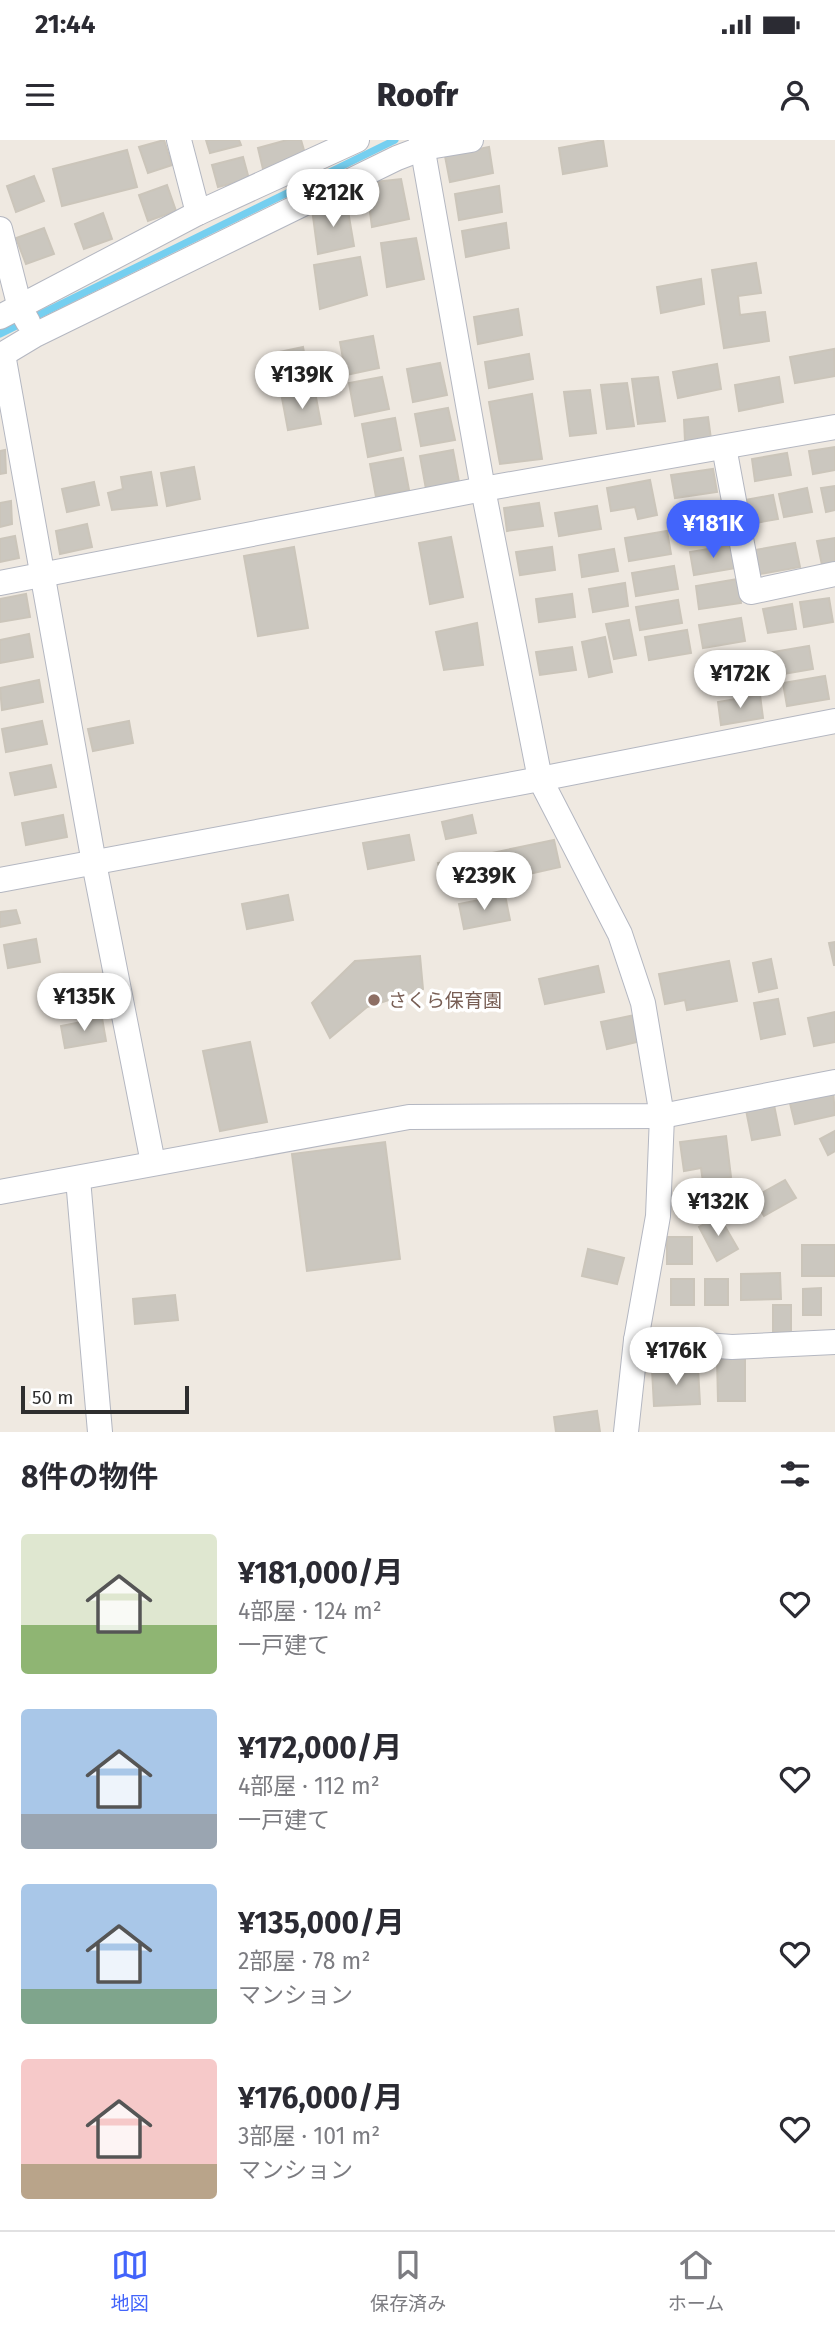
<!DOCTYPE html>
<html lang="ja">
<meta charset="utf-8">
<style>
:root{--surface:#fff;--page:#f2f2f3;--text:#2b2b33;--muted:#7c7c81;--line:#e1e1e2;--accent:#4264fb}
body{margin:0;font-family:"Fira Sans","Noto Sans JP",sans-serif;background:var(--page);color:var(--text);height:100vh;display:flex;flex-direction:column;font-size:26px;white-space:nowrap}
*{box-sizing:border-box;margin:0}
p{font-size:23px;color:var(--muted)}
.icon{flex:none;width:38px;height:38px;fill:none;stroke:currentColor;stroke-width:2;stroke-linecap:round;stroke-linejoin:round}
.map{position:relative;height:1292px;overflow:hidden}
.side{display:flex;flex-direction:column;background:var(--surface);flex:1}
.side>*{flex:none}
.scale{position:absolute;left:21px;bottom:18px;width:168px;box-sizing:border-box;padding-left:7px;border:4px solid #2e2e2e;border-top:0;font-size:19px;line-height:24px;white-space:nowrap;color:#2e2e2e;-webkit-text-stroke:5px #fff;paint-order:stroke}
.price{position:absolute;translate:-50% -60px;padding:0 16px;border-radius:24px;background:#fff;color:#222;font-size:23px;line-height:46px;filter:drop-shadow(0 2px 4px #0008)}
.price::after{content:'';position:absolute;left:50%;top:42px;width:21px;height:16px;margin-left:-10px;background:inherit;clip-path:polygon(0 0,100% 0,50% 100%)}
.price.current{background:var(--accent);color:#fff}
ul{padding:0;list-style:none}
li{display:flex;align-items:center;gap:21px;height:175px;padding:0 21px}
li span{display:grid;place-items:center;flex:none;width:196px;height:140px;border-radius:7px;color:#555}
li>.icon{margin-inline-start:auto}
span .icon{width:84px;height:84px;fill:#fffc;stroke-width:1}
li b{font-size:30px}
h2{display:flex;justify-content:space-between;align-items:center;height:84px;padding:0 21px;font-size:30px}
.status{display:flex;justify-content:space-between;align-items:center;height:49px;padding:0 35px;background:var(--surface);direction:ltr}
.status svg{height:19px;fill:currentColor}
header{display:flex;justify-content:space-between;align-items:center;height:91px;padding:0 21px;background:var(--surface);font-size:32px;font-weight:800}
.menu{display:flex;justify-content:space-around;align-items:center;height:98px;border-top:2px solid var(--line);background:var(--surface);font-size:19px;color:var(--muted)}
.menu a{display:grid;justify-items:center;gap:4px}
.menu .current{color:var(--accent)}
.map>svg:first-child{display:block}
</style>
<div class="status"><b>21:44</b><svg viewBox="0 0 49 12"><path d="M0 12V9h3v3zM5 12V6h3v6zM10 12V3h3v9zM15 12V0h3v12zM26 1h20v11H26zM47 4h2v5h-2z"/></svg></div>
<header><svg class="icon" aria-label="menu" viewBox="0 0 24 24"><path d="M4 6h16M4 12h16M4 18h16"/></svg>Roofr<svg class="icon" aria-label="person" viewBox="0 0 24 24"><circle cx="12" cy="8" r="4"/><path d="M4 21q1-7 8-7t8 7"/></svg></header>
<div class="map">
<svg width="835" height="1292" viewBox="0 0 835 1292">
<rect width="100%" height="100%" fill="#efe9e1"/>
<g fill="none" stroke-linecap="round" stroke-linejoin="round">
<path stroke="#75cff0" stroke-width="7" d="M0,194l395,-194"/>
</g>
<g fill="#cbc7bf" stroke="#cbc5ba" stroke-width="2">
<path d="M164,0l8,25 -24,8 -9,-26z"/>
<path d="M206,0h33l2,5 -31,8z"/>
<path d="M287,0h14l5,17 -43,12 -5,-21z"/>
<path d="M603,0l4,26 -44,8 -4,-26z"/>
<path d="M489,7l4,26 -43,9 -5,-26z"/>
<path d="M127,10l10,37 -75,19 -9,-37z"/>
<path d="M243,17l6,22 -31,8 -6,-22z"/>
<path d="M34,36l10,25 -28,11 -9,-26z"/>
<path d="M401,39l8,40 -37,8 -6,-44z"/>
<path d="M167,45l9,26 -28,10 -9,-26z"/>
<path d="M499,46l3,26 -43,8 -4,-26z"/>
<path d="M347,65l7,41 -36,8 -6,-45z"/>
<path d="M103,73l9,26 -28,10 -9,-25z"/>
<path d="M506,83l3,25 -43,9 -4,-26z"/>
<path d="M44,88l10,26 -28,10 -10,-26z"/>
<path d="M416,98l8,41 -37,8 -6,-44z"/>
<path d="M360,117l7,38 -47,14 -6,-44z"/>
<path d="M756,123l5,30 -23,3 2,19 25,-3 4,29 -45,7 -12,-78z"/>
<path d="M701,139l3,25 -43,9 -4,-26z"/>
<path d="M518,169l4,26 -44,9 -4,-27z"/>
<path d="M373,196l6,32 -33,7 -6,-33z"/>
<path d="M303,207l6,32 -33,7 -6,-32z"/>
<path d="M834,209l1,27 -40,7 -5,-26z"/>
<path d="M529,214l4,25 -44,9 -4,-26z"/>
<path d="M440,223l7,32 -34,7 -6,-33z"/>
<path d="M717,224l4,25 -43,9 -5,-26z"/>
<path d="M382,237l7,32 -34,7 -6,-33z"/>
<path d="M658,237l7,44 -27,3 -6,-45z"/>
<path d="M779,237l4,25 -44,9 -4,-26z"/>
<path d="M627,243l7,43 -27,3 -6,-44z"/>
<path d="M590,250l6,43 -26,3 -6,-44z"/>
<path d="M315,252l6,32 -33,6 -6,-32z"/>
<path d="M532,254l10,65 -42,5 -11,-62z"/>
<path d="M448,268l7,32 -34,6 -6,-32z"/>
<path d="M708,277l3,22 -26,2 -1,-21z"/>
<path d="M395,278l6,32 -33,7 -6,-33z"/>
<path d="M835,307v23l-22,4 -4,-23z"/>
<path d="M5,310l1,23 -6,1v-23z"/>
<path d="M453,310l6,32 -33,7 -6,-33z"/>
<path d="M787,313l4,22 -36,6 -3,-22z"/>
<path d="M403,318l6,32 -33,7 -6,-33z"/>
<path d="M194,327l6,32 -33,7 -6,-33z"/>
<path d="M713,329l4,23 -42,6 -4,-23z"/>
<path d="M151,332l6,33 -45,5 -4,-17 15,-4 -2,-12z"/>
<path d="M650,340l7,35 -19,4 -3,-12 -24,4 -4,-23z"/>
<path d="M94,342l5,23 -32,7 -5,-23z"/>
<path d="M835,346v24l-9,2 -5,-24z"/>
<path d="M807,348l5,24 -28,5 -5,-23z"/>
<path d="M773,355l5,24 -28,5 -5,-24z"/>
<path d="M11,361l1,23 -12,3v-24z"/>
<path d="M539,363l4,23 -36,5 -3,-23z"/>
<path d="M597,366l4,23 -42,7 -4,-23z"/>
<path d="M724,371l3,23 -42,7 -3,-24z"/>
<path d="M87,384l5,23 -32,7 -4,-23z"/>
<path d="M667,391l4,23 -42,7 -4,-23z"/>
<path d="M15,396l4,22 -19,4v-23z"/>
<path d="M451,397l12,60 -33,7 -11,-61z"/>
<path d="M835,398v25l-13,2 -5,-24z"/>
<path d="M795,403l5,24 -40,7 -5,-24z"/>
<path d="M733,405l3,23 -42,7 -4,-23z"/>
<path d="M294,407l14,81 -50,8 -14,-80z"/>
<path d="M552,407l3,23 -35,5 -4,-23z"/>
<path d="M614,409l4,22 -36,6 -3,-22z"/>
<path d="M674,426l4,23 -42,7 -4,-23z"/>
<path d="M738,439l3,24 -42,6 -3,-23z"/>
<path d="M625,443l3,23 -35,6 -4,-23z"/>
<path d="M26,454l4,23 -30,5v-23z"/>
<path d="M572,454l3,23 -36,5 -3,-23z"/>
<path d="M829,458l4,24 -29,5 -4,-25z"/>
<path d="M678,460l4,23 -42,7 -4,-23z"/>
<path d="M792,464l4,25 -28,4 -5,-24z"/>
<path d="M741,478l4,23 -42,7 -4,-23z"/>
<path d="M629,480l7,35 -22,4 -8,-35z"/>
<path d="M477,483l6,42 -39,5 -8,-38z"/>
<path d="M687,490l4,23 -42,7 -4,-23z"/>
<path d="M29,494l4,23 -33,6v-23z"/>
<path d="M605,497l7,35 -23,5 -7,-35z"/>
<path d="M809,506l4,23 -42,7 -4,-23z"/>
<path d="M572,507l4,23 -36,5 -4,-23z"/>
<path d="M753,518l4,23 -42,6 -4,-23z"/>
<path d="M825,536l4,23 -42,7 -4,-23z"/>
<path d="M39,540l4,22 -41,8 -2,-22z"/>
<path d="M760,555l3,23 -42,7 -3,-23z"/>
<path d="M42,581l5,23 -41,8 -4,-23z"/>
<path d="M129,581l4,22 -40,8 -5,-22z"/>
<path d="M51,625l5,22 -41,8 -5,-22z"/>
<path d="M63,675l4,22 -41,8 -4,-22z"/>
<path d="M472,675l4,18 -30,6 -4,-17z"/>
<path d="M409,695l5,25 -46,9 -5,-26z"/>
<path d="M554,700l6,27 -62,14 -6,-28z"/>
<path d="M468,717l4,17 -30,6 -4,-17z"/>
<path d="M288,755l5,25 -46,9 -5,-25z"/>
<path d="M505,755l5,25 -46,9 -5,-25z"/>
<path d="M16,770l4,13 -20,4v-15z"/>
<path d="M36,799l4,23 -32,6 -4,-23z"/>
<path d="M835,802v23h-1l-5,-22z"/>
<path d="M420,816l3,33 -56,18 -37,31 -18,-35 43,-42z"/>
<path d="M771,819l6,29 -18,4 -6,-29z"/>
<path d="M729,821l8,40 -50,9 -2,-10 -20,4 -6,-30z"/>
<path d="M598,826l6,26 -59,12 -6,-25z"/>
<path d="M84,835l5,22 -31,6 -4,-22z"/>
<path d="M778,859l7,35 -24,5 -7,-36z"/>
<path d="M835,872v30l-21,4 -6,-28z"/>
<path d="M635,875l6,26 -34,8 -6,-27z"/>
<path d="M102,878l4,23 -41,7 -4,-22z"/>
<path d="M250,902l17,80 -47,9 -17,-80z"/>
<path d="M833,949l2,26 -40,9 -6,-25z"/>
<path d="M774,965l6,30 -28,5 -6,-30z"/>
<path d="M835,991v20l-7,4 -8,-16z"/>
<path d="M726,996l5,41 -28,5 -2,-14 -17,3 -4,-29z"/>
<path d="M385,1002l15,117 -93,12 -15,-117z"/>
<path d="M785,1040l11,18 -32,18 -11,-18z"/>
<path d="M719,1076l19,33 -21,12 -18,-34z"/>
<rect x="667" y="1097" width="25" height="27"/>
<rect x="802" y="1105" width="33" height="31"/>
<path d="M588,1109l36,9 -7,26 -35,-8z"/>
<path d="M780,1133l1,26 -40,1v-26z"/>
<rect x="671" y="1139" width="23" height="26"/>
<rect x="705" y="1139" width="23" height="26"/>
<path d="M821,1148v27h-18v-26z"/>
<path d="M175,1155l3,25 -43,4 -2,-25z"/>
<rect x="773" y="1165" width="18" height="27"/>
<path d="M745,1216v45h-27l-1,-44z"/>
<path d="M698,1228l2,36 -46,2 -2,-36z"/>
<path d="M597,1271l3,21h-44l-2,-15z"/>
</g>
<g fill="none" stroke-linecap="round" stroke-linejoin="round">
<defs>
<g id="minor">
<path d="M179,0l19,73"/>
<path d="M421,0l62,349 57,290 80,155 23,69 19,113 -4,100 -22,124 -10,92"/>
<path d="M0,89l20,79 8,14"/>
<path d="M0,177l198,-104 159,-73"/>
<path d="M3,214l91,509 59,300"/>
<path d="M0,216l35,-21 362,-177 26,-10 48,-8"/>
<path d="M724,307l27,145 84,-18"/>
<path d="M0,443l483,-94 352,-62"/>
<path d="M0,740l540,-101 295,-58"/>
<path d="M78,1039l22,253"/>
<path d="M0,1052l409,-75 253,-1 173,-34"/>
<path d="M636,1200l96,7 103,-5"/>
</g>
</defs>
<use href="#minor" stroke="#b4b7c1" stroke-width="26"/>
<use href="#minor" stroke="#fff" stroke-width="24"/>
</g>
<circle fill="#8d6e63" stroke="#fff" stroke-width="2.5" cx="374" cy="860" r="7"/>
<g text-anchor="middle" stroke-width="7" stroke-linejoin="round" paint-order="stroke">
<g font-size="19" fill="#785e54" stroke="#fff" text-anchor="start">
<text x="388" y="867">さくら保育園</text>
</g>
</g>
</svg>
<div class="scale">50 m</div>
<b class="price" style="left:333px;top:89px">¥212K</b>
<b class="price" style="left:302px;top:271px">¥139K</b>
<b class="price current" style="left:713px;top:420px">¥181K</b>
<b class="price" style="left:740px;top:570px">¥172K</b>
<b class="price" style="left:484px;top:772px">¥239K</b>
<b class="price" style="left:84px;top:893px">¥135K</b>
<b class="price" style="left:718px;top:1098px">¥132K</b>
<b class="price" style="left:676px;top:1247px">¥176K</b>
</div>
<section class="side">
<h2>8件の物件<svg class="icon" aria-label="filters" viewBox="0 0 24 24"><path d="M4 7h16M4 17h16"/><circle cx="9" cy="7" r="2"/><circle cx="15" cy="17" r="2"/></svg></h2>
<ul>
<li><span style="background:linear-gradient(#dfe7d0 65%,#8fb573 0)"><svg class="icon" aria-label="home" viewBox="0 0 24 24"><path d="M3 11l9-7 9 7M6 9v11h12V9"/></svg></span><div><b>¥181,000/月</b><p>4部屋 · 124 m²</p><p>一戸建て</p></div><svg class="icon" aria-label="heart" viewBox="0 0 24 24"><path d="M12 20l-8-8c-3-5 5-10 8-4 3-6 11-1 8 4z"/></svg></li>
<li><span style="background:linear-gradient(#a9c7e8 75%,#9aa5b1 0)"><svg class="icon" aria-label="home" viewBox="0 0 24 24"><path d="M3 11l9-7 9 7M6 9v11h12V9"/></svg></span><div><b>¥172,000/月</b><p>4部屋 · 112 m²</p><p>一戸建て</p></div><svg class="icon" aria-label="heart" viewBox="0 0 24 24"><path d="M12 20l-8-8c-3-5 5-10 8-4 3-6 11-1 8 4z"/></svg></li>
<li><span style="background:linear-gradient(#a9c7e8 75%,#7fa58c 0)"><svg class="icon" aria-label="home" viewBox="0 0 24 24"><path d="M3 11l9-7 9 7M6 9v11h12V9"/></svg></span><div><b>¥135,000/月</b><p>2部屋 · 78 m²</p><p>マンション</p></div><svg class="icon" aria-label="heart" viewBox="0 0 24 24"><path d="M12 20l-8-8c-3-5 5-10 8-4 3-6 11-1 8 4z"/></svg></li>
<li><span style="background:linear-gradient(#f6c9c9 75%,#b9a48a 0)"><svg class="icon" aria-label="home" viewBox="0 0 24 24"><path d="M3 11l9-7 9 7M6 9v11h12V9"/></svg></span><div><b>¥176,000/月</b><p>3部屋 · 101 m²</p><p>マンション</p></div><svg class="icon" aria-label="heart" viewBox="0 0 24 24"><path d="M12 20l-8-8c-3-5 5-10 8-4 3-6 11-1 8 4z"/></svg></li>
</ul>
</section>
<nav class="menu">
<a class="current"><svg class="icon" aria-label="map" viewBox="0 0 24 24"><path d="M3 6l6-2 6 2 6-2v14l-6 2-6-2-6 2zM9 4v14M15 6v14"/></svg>地図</a>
<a><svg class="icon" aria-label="saved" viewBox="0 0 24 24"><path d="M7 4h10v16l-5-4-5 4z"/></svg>保存済み</a>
<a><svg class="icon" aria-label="home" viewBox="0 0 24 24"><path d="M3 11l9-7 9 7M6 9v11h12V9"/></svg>ホーム</a>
</nav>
